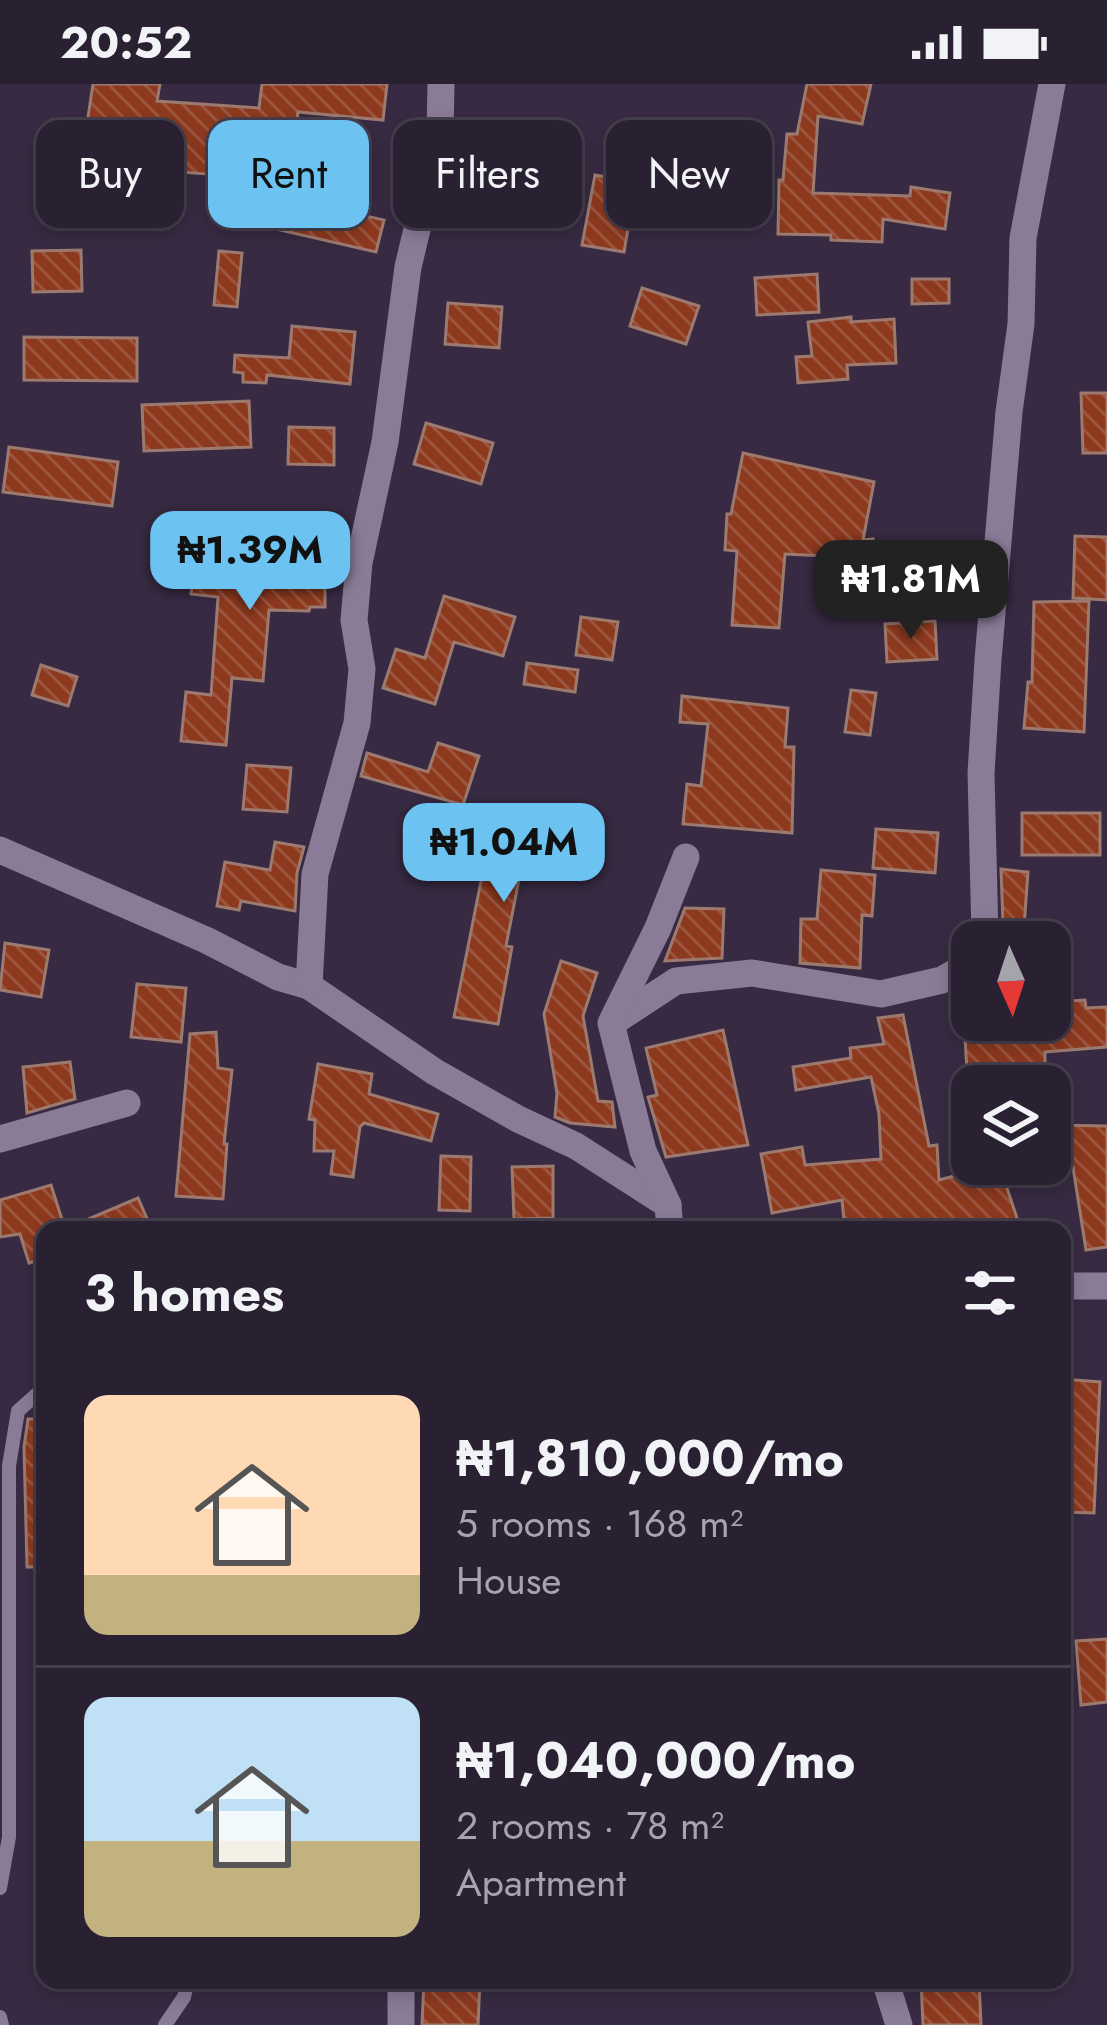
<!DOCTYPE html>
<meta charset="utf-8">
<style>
:root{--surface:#292032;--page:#31283a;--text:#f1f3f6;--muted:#a5a3ac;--line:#453e4d;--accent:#6cc3f2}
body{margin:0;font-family:Jost,sans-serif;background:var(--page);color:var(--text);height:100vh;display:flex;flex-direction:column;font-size:45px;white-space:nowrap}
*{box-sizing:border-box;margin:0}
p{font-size:39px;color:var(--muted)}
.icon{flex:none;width:66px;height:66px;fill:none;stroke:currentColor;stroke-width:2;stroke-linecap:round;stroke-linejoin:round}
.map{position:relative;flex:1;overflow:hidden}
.panel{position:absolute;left:36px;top:1137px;width:1035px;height:768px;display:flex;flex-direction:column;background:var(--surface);border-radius:24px;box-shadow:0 6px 18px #0003,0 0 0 3px var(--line)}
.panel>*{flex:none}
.banner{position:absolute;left:36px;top:36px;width:1035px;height:108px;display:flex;gap:24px}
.needle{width:78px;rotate:177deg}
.tools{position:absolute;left:951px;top:837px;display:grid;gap:24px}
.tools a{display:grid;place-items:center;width:120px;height:120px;border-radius:24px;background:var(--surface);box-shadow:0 6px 18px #0003,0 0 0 3px var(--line);font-size:60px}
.price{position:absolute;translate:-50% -102px;padding:0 27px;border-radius:24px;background:var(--accent);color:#111;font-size:39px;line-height:78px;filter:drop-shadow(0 3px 6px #0008)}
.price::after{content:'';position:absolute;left:50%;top:72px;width:36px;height:27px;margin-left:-18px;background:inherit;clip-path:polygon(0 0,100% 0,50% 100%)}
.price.selected{background:#222;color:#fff}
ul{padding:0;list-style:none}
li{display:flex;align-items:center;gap:36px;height:300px;padding:0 48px}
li+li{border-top:3px solid var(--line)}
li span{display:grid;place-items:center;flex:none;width:336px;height:240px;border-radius:24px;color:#555}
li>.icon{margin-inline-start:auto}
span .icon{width:144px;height:144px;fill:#fffc;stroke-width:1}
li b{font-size:51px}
h2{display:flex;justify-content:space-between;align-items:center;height:144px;padding:0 48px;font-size:51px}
.chip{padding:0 42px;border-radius:24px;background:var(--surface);box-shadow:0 6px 18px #0003,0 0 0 3px var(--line);font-size:42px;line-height:108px}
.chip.selected{background:var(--accent);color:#111}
.status{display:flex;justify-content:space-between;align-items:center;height:84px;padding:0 60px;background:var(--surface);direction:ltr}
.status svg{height:33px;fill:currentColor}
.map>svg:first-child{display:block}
</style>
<div class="status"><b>20:52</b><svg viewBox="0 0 49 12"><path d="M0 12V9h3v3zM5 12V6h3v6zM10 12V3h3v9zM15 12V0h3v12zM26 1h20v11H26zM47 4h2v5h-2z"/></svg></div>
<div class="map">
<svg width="1107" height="1941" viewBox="0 0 1107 1941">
<defs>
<pattern id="building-back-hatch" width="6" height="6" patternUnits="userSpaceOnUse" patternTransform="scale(3)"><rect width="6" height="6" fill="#8d391e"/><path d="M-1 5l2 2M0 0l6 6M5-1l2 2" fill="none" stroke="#9c553f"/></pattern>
</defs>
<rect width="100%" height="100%" fill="#372a42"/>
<g fill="url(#building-back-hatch)" stroke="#9d7a6f" stroke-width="3">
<path d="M93,0h67l-3,17 102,7 3,-24h125l-4,36 -85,-8 -7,55 -68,-8 -2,16 -54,-4 -1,12 -120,-15 6,-48 35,4z"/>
<path d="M807,0h64l-9,40 -44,-8 -5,77 97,3 1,-9 39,6 -5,36 -62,-10 -1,23 -51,-2v-5l-53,-1 1,-54h4l4,-46h10z"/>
<path d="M484,80l49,15 -12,39 -49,-14z"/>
<path d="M595,91l41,7 -12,70 -42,-7z"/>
<path d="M279,112l105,24 -8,32 -105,-24z"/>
<path d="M81,166l1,41 -49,1 -1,-41z"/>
<path d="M219,167l23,2 -5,54 -23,-2z"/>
<path d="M817,190l2,38 -62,3 -2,-37z"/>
<path d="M912,195h37v24l-37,1z"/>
<path d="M642,204l57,18 -13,38 -56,-18z"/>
<path d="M448,219l54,4 -3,41 -54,-4z"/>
<path d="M851,233v5l43,-3 2,44 -49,2 1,14 -50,4 -2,-26 16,-1 -4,-34z"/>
<path d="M292,242l63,6 -5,52 -83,-9 -1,8 -23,-1v-9l-9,-1 1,-17 54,3z"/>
<path d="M24,253l113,1v43l-113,-1z"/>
<path d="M1081,309h26v60h-24z"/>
<path d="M249,317l2,46 -107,4 -2,-46z"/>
<path d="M426,339l67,20 -12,41 -67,-20z"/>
<path d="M289,343l45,1v37l-46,-1z"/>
<path d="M9,363l109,15 -6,44 -109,-14z"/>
<path d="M743,369l131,29 -11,58 10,-1 3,58 -28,2 -2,-42 -61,-3 -6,74 -47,-3 5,-74 -12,-1 2,-36h4z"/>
<path d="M199,443l43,4 -5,35 42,1v-8h6l1,-26 60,4 -6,38 -15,-1v33h-15l-1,4 -40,-1 -6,71 -31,-3 -6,67 -45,-4 5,-49 25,3 7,-98 -27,-3z"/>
<path d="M1075,452l32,1v63l-34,-2z"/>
<path d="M444,512l71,21 -12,39 -49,-14 -19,62 -52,-16 13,-39 29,9z"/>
<path d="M1089,517l-5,131 -60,-4 4,-46h4l2,-80z"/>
<path d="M581,533l37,5 -6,38 -36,-5z"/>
<path d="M935,537l2,38 -50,3 -2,-38z"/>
<path d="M527,579l51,7 -3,22 -51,-8z"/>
<path d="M41,581l36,12 -9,29 -36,-11z"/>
<path d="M851,606l25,3 -6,42 -25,-3z"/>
<path d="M682,612l106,12 -3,39h9l-2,86 -109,-9 4,-40 14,2 7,-62 -28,-2z"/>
<path d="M438,659l41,13 -16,49 -102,-29 6,-23 61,19z"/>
<path d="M247,681l44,3 -4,44 -44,-3z"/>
<path d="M484,729l98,23 -10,40 -50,-12 -16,82 6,1 -14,77 -44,-7 32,-161 -11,-3z"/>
<rect x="1022" y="729" width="78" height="42"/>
<path d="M876,745l62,4 -3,40 -62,-5z"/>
<path d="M275,758l29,5 -7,26 -2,38 -54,-10 -2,9 -22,-4 8,-44 45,8z"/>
<path d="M1001,785l27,3 -4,55 -21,-2z"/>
<path d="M821,786l54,5 -3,41 -10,-1 -2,53 -60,-5 1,-44h16z"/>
<path d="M685,824l39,1 -2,49 -57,3z"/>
<path d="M5,859l44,7 -8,47 -41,-7z"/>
<path d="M561,877l36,12 -14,43 15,85 14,1 3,25 -45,-4 -15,-6 2,-24 -13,-79z"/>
<path d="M137,900l49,4 -5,54 -50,-5z"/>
<path d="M1085,916l1,8 21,-1v40l-62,5v21h-35l1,13h-43l-3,-47 51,-3v-16h34v-18z"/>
<path d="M903,931l26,131 8,-1 2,35 60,-16 22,66h-176l-3,-30 -70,13 -11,-59 41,-7 3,18 76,-6 -2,-45 -8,-37 -75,13 -3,-23 58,-9 -1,-10 34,-4 -6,-26z"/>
<path d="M723,946l25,115 -82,12 -18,-60 9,-2 -11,-47z"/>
<path d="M216,948l2,36 14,2 -8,74h3l-4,55 -47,-3 14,-162z"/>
<path d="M70,978l5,37 -48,14 -4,-46z"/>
<path d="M318,980l54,10 -3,20 69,20 -7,27 -67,-18 -4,4 -7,50 -22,-3 3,-23h-20l1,-31 -6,-1z"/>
<path d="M1051,1041l56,1v121l-21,3 -13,-83h-22z"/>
<path d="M441,1072l30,1 -1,54 -31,-1z"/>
<path d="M553,1082v52l-39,1 -2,-52z"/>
<path d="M51,1101l14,44 73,-31 14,32h-107v28l-16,5 -9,-29 -20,3v-37z"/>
<path d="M1062,1295l38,3 -6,131 -32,-1z"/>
<path d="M28,1335h17v148h-18l-3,-120z"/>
<path d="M1107,1555v63l-26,3 -5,-64z"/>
<path d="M424,1896h56l-2,45h-56z"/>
<path d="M921,1896h58l2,45h-58z"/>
</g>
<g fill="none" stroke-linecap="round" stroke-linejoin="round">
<g stroke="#8a7b97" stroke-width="14">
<path d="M0,1804l9,-51v-371l9,-55 27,-24"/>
<path d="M0,1933l2,8"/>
<path d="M165,1941l19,-28 4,-17"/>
</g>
<g stroke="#8a7b97" stroke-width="27">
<path d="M0,766l206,90 72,37 31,9 126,86 83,47 58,27 92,59"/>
<path d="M981,858l4,-6 -4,-163 7,-113 21,-248 12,-88 2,-86 29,-154"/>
<path d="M309,902l6,-112 42,-151 5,-54 -8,-49 5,-57 26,-121 23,-175 32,-134 1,-49"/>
<path d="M615,937l61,-40 76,-8 129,21 61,-14 26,-15 4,-8"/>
<path d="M0,1055l127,-36"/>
<path d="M670,1146l-2,-25 -25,-54 -32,-128 47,-95 28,-71"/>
<path d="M1062,1202h45"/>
<path d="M885,1896l14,45"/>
<path d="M401,1941v-45"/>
</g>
</g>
</svg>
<div class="tools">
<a><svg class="needle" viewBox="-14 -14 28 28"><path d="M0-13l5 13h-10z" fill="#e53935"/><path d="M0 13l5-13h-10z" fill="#a5a3ac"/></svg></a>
<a><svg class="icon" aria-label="layers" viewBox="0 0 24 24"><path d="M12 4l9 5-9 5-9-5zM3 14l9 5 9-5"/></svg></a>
</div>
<b class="price" style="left:250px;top:529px">₦1.39M</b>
<b class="price selected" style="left:911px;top:558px">₦1.81M</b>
<b class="price" style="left:504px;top:821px">₦1.04M</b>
<div class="banner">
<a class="chip">Buy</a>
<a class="chip selected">Rent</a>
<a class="chip">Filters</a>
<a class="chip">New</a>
</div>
<section class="panel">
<h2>3 homes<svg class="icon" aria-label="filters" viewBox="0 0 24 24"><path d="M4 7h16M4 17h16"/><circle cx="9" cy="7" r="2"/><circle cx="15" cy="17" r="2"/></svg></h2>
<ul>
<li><span style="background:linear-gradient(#ffd9b3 75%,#c2b280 0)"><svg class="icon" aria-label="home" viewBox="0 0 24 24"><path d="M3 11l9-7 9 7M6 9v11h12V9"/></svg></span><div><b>₦1,810,000/mo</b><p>5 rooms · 168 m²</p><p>House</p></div></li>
<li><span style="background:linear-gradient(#bfe0f5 60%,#c2b280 0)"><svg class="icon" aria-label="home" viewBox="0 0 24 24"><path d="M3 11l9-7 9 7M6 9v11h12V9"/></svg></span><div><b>₦1,040,000/mo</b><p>2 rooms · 78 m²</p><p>Apartment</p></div></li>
</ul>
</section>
</div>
